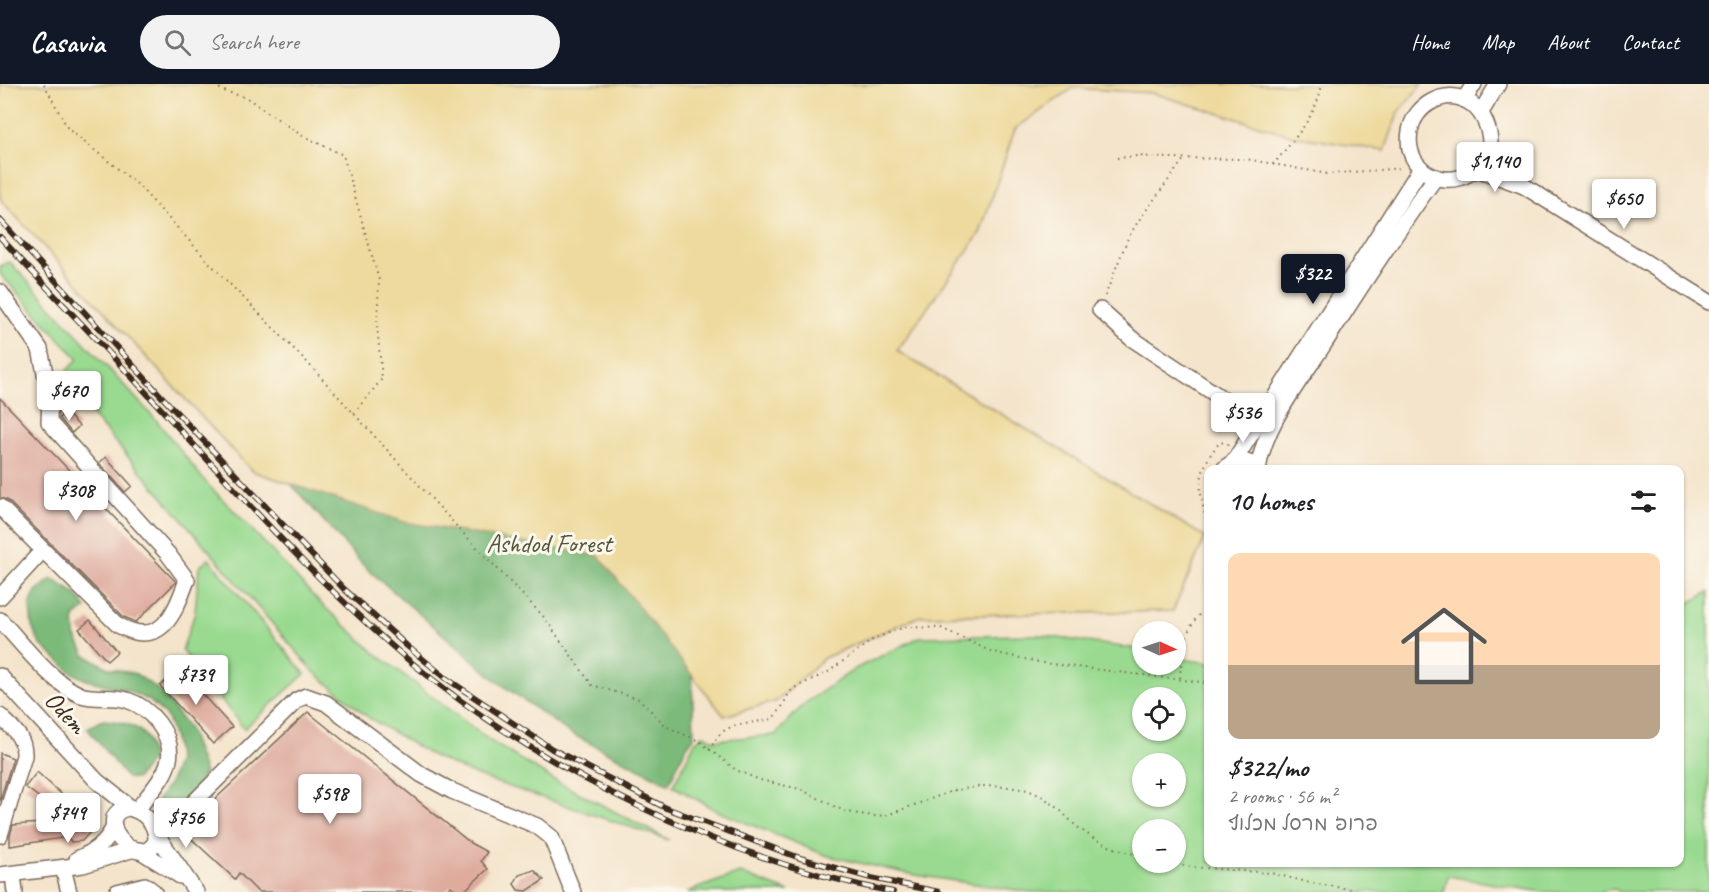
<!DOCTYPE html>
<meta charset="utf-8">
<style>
:root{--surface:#fff;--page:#f2f2f2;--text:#202124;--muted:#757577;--line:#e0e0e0;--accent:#111827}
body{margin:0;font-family:Caveat,"Playpen Sans Hebrew",sans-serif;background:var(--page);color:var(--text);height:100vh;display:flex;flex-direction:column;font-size:22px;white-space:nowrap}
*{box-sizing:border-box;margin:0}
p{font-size:20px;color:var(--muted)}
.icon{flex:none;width:33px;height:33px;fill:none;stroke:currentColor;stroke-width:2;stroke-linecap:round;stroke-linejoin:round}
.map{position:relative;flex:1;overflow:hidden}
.panel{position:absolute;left:1204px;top:381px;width:480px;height:402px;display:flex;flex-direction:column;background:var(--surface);border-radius:12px;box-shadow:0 2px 4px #0004}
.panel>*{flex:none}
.needle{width:39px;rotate:93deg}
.fabs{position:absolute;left:1132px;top:537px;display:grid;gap:12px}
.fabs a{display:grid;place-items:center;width:54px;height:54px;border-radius:50%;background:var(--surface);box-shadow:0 2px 4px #0004;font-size:30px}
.price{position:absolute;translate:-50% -51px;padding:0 14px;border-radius:6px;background:#fff;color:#222;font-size:20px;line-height:39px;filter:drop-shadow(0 2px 3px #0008)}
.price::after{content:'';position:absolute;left:50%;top:36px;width:18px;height:14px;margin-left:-9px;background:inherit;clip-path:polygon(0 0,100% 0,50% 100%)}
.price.current{background:var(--accent);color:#fff}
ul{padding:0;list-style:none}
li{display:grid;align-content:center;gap:12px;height:318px;padding:0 24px}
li+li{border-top:2px solid var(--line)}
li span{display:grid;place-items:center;height:186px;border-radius:12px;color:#555}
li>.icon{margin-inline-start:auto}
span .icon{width:108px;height:108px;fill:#fffc;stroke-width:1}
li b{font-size:26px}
h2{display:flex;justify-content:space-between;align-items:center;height:72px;padding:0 24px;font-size:26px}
header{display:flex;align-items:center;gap:36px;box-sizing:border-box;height:84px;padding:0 30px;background:var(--accent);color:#fff}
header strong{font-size:28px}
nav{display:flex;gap:33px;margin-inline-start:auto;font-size:21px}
.search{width:420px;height:54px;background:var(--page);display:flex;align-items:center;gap:15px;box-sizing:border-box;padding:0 21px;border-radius:33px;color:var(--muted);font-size:22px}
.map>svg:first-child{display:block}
</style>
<header>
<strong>Casavia</strong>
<div class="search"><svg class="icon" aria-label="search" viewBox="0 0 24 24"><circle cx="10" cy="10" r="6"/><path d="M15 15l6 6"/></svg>Search here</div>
<nav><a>Home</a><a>Map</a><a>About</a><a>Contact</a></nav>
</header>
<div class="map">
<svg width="1709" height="808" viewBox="0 0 1709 808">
<rect width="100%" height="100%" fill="#fbf7ec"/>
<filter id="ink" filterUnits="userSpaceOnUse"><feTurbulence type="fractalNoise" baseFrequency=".0167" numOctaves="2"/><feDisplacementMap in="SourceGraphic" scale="12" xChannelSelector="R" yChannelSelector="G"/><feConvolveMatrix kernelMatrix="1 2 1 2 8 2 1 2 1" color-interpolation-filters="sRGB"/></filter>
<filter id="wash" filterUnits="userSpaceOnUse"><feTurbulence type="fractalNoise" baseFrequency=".008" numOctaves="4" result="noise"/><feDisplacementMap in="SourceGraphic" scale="24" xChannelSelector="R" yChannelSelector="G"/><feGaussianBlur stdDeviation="1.35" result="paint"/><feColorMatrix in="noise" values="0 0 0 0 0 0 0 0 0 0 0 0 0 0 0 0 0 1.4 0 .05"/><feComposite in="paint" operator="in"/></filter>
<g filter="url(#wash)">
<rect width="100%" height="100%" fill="#f4e4cb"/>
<g fill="#9ada90" stroke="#6a8257" stroke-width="1.5" fill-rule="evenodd">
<path d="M10,178l147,159 51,64 36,36 74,80 56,51 116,89 64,39 115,60 -189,-63 -49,-22 -62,-37 -55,-46 -254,-294 18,-19 -78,-85v-8z"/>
<path d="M209,475l96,115 -61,55 -62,-79 13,-37 4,-46z"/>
<path d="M1709,508v300h-89l-6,-3 -15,3h-57l-94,-16 -4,16h-415l-114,-17 -87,-19 -111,-45 -44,-25 22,-44 8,-7 11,5 61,-5 29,-31 51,-35 65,-32 118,-2 105,15v14h33v-6l33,5v199h471v-254zM1143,614h33v32h-33zM1143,680h33v32h-33zM1143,746h33v32h-33z"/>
<path d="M740,789l49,19h-102z"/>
</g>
<g fill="#7bba7a" stroke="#5b724c" stroke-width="1.5">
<path d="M0,0l683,323 11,330 -9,12 -16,35 -99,-51 -72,-51 -133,-115 -109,-122z"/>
<path d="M52,495l24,15 10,14 -12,9 1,18 10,20 23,13 28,6 24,17 29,38 16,44c-13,17 -27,43 -51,44v-11l16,-24 8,-22 -4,-21 -7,-22 -17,-16 -21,-10 -45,-12 -13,-7 -31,-28 -8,-17 -2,-22 6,-14z"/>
<path d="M103,636c18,1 42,5 46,26 1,5 3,9 2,14 -3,8 -10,13 -15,19l-9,-1 -40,-50z"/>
</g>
<path fill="#eeda9e" stroke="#94825e" stroke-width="1.5" d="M0,0h1422l-24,29 -13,38 -91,-15 -142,-43 -79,-5 -58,41 -35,104 -83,118 308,186 -32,74 -253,5 -96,42 -47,43 -53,15 -125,-160 -194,-34 -153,-51 -252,-272z"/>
<g id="blocks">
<g fill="#deab9d">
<path d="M0,314l176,184 -40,40 -12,-5 -117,-117 -7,-2z"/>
<path d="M65,327l14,15 -7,7 -13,-15z"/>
<path d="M106,373l26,29 -7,6 -26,-29z"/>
<path d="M90,536l27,32 -10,9 -28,-32z"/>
<path d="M179,585l53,58 -19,17 -53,-58z"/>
<path d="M308,628l164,132 15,8 -6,9 7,8 -25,23h-5l-7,-6 -6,6h-187l-19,-19 -4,6 -53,-49z"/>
<path d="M0,669l13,5 -13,43z"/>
<path d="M37,688l42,38 6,-1 6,11 -2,13 -7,8 -11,1 -3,-5 -58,9v-10l3,-11 59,-4 -47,-34z"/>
<path d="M534,786l10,10 -17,11 -9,-1 -4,-6 5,-9z"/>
</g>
</g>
</g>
<g filter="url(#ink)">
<use href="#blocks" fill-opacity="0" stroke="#7c6b5b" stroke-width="1.5"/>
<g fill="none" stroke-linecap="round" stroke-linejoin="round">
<defs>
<g id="minor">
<path d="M1464,16l10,-16"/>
<path d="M1481,28l17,-28"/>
<path d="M1490,62c-19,55 -89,36 -80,-15 2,-12 10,-23 21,-29 33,-18 60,12 59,44l34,40"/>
<path d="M1477,85l47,17 185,116"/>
<path d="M0,208l40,57 10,48 -1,25 119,132 19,26c-13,35 -26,69 -69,45l-118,-118"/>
<path d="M1100,226l31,28 128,85"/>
<path d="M1234,377l187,-293"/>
<path d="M1258,385c7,-46 41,-86 66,-125 36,-56 72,-113 112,-167"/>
<path d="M1223,386c11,-12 24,-12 36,0"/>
<path d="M0,513l42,-46"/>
<path d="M0,536c22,23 52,64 81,75 15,5 32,0 46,5 22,7 47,34 42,60 -4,18 -21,35 -32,50"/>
<path d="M0,592l97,105 34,27"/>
<path d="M0,632c12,12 25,21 24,40l-24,79"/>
<path d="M128,724c16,3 29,16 28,33 -18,34 -67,-26 -28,-33z"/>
<path d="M154,744l18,-6 7,-5 118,-117 9,-4 20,7 96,72 30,16 85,35 14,11 22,55"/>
<path d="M155,748l41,60"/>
<path d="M139,766l41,26"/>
<path d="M77,775c17,-7 28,-15 37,-32"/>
<path d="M63,784l6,24"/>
<path d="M13,790l2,18"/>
<path d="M0,791l83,-10 51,-16"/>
<path d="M117,808l28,-7 9,7"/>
</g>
</defs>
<use href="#minor" stroke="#7c6b5b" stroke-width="18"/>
<g stroke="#7c6b5b" stroke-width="2" stroke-dasharray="1.5 4.5" stroke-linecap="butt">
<path d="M44,0l24,45 69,55 83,90 85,86 157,172 81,84 49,69 47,14 28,28 32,14 37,29 24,10 40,9 46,23 28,4 13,-1 68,-25 30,-4 23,1 20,3 15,7 15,11 19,19 16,11 18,9 32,10"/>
<path d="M215,0l6,6 26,8 54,37 42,20 36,125 -2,45 5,54 -28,34"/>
<path d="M1117,74l20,-2 31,2 78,1 82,15 75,-6"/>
<path d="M1273,81c20,-25 44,-49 49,-81"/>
<path d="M1105,212l23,-58 11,-18 45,-61"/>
<path d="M1209,440c-5,-5 -4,-11 -6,-18 -6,-26 0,-44 17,-64l9,2"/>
<path d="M1180,594c2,-28 4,-54 29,-72"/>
<path d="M709,666l10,-15 6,-5 8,-4 39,-7 9,-10 8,-16 5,-5 34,-16 46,-33 21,-9 14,-3 32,1 51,24 51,11 166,20"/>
<path d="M1165,778l26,5 80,6 40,10 58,9"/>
</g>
<use href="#minor" stroke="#fff" stroke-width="15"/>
<defs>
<g id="rail">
<path d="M0,136l163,178 180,190 64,58 40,33 105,70 114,59 134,50 71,20 68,14"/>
<path d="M0,153c50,55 102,107 152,162 81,88 162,181 254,259 134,112 315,201 487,234"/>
</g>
</defs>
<use href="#rail" stroke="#3b2a1e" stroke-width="6"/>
<use href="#rail" stroke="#fbf7ec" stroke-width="4" stroke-dasharray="11" stroke-linecap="butt"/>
</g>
</g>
<g text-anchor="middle" stroke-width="6" stroke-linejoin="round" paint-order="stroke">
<g font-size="26" fill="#53563a" stroke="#fbf7ec">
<text x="549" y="468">Ashdod Forest</text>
</g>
<g font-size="26" fill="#3b2a1e" stroke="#fbf7ec">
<text transform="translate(66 628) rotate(47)" y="9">Odem</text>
</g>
</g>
</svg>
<div class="fabs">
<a><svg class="needle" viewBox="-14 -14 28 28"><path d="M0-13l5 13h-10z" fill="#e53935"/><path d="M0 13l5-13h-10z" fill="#757577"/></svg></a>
<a><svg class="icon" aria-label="locate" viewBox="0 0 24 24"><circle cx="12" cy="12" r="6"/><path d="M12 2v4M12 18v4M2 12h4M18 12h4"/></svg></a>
<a>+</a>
<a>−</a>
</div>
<b class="price" style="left:1495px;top:109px">$1,140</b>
<b class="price" style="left:1624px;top:146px">$650</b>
<b class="price current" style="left:1313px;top:221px">$322</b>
<b class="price" style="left:69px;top:338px">$670</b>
<b class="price" style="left:1243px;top:360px">$536</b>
<b class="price" style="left:76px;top:438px">$308</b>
<b class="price" style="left:196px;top:622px">$739</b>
<b class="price" style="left:330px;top:741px">$598</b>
<b class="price" style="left:68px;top:760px">$749</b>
<b class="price" style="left:186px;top:765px">$756</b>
<section class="panel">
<h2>10 homes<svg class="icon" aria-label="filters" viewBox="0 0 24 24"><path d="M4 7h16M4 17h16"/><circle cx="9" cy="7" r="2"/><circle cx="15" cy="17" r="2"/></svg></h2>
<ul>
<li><span style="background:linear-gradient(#ffd9b3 60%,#b9a48a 0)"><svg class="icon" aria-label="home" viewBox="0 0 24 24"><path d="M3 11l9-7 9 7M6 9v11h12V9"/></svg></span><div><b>$322/mo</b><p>2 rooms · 56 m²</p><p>פרופ' מרסל מכלוף</p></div></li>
</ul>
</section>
</div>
